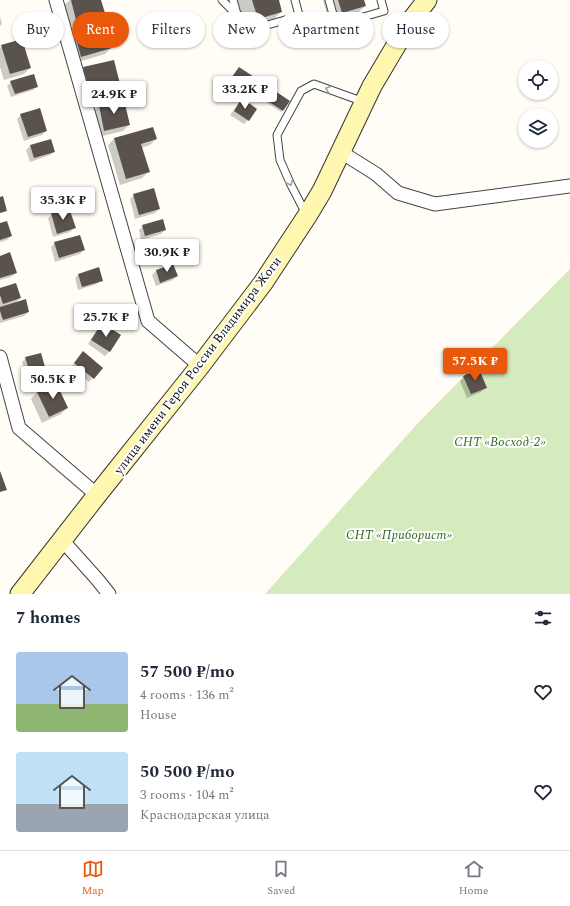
<!DOCTYPE html>
<meta charset="utf-8">
<style>
:root{--surface:#fff;--page:#f2f2f3;--text:#1f2937;--muted:#747a83;--line:#e0e1e3;--accent:#ea580c}
body{margin:0;font-family:Spectral,serif;background:var(--page);color:var(--text);height:100vh;display:flex;flex-direction:column;font-size:15px;white-space:nowrap}
*{box-sizing:border-box;margin:0}
p{font-size:13px;color:var(--muted)}
.icon{flex:none;width:22px;height:22px;fill:none;stroke:currentColor;stroke-width:2;stroke-linecap:round;stroke-linejoin:round}
.map{position:relative;height:594px;overflow:hidden}
.panel{display:flex;flex-direction:column;background:var(--surface);flex:1}
.panel>*{flex:none}
.guide{position:absolute;left:12px;top:12px;width:546px;height:36px;display:flex;gap:8px}
.fabs{position:absolute;left:518px;top:60px;display:grid;gap:8px}
.fabs a{display:grid;place-items:center;width:40px;height:40px;border-radius:50%;background:var(--surface);box-shadow:0 1px 3px #0004;font-size:20px}
.price{position:absolute;translate:-50% -34px;padding:0 9px;border-radius:4px;background:#fff;color:#222;font-size:13px;line-height:26px;filter:drop-shadow(0 1px 2px #0008)}
.price::after{content:'';position:absolute;left:50%;top:24px;width:12px;height:9px;margin-left:-6px;background:inherit;clip-path:polygon(0 0,100% 0,50% 100%)}
.price.on{background:var(--accent);color:#fff}
ul{padding:0;list-style:none}
li{display:flex;align-items:center;gap:12px;height:100px;padding:0 16px}
li span{display:grid;place-items:center;flex:none;width:112px;height:80px;border-radius:4px;color:#555}
li>.icon{margin-inline-start:auto}
span .icon{width:48px;height:48px;fill:#fffc;stroke-width:1}
li b{font-size:17px}
h2{display:flex;justify-content:space-between;align-items:center;height:48px;padding:0 16px;font-size:17px}
.chip{padding:0 14px;border-radius:18px;background:var(--surface);box-shadow:0 1px 3px #0004;font-size:14px;line-height:36px}
.chip.on{background:var(--accent);color:#fff}
.tab-bar{display:flex;justify-content:space-around;align-items:center;height:56px;border-top:1px solid var(--line);background:var(--surface);font-size:11px;color:var(--muted)}
.tab-bar a{display:grid;justify-items:center;gap:2px}
.tab-bar .on{color:var(--accent)}
.map>svg:first-child{display:block}
</style>
<div class="map">
<svg width="570" height="594" viewBox="0 0 570 594">
<rect width="100%" height="100%" fill="#fffdf5"/>
<path fill="#d5ebbd" d="M570,269v325h-305l152,-170z"/>
<g fill="#0003">
<path d="M70,0h30l3,12 -6,7 -27,7 -6,-21z"/>
<path d="M237,0h41l3,12 -12,12 -23,7z"/>
<path d="M323,0h40l2,6 -12,12 -23,6z"/>
<path d="M0,17l2,7 -2,2z"/>
<path d="M76,36l35,12 -6,6 -30,9 -6,-21z"/>
<path d="M2,46l28,22 -6,6 -20,6 -4,-13v-19z"/>
<path d="M84,68l35,15 -6,7 -29,7 -6,-22z"/>
<path d="M237,70l46,40 -2,2 -50,-33z"/>
<path d="M11,82l26,4 -4,4 -22,7 -4,-11z"/>
<path d="M242,100l6,20 -4,4 -14,-9 8,-11z"/>
<path d="M124,101l5,24 -6,6 -25,6 -5,-25 6,-6z"/>
<path d="M21,115l25,16 -4,4 -18,6 -7,-22z"/>
<path d="M152,128l4,11 -6,6 -9,3 8,23 -7,7 -22,7 -12,-40 6,-6z"/>
<path d="M30,146l24,5 -4,4 -20,7 -4,-12z"/>
<path d="M134,195l25,14 -4,4 -20,6 -5,-20z"/>
<path d="M52,214l22,14 -4,4 -17,5 -5,-19z"/>
<path d="M0,224l11,12 -4,4 -7,2z"/>
<path d="M143,226l22,4 -4,4 -20,6 -2,-10z"/>
<path d="M55,243l29,7 -4,4 -25,8 -4,-15z"/>
<path d="M0,257l16,16 -5,4 -11,3z"/>
<path d="M173,265l4,11 -4,4 -17,6 -4,-11 4,-4z"/>
<path d="M79,274l22,6 -4,4 -19,6 -3,-12z"/>
<path d="M0,289l20,9 -6,6 14,8 -4,4 -24,7z"/>
<path d="M102,324l18,11 -11,17 -4,4 -17,-12 10,-16z"/>
<path d="M80,357l22,11 -13,14 -18,-15z"/>
<path d="M26,358l20,16 -4,4 -14,4 -6,-20z"/>
<path d="M464,377l21,11 -4,4 -14,6 -7,-17z"/>
<path d="M37,392l30,16 -6,6 -19,9 -11,-24z"/>
</g>
<g fill="#5a524d">
<path d="M71,0h30l4,13 -29,7z"/>
<path d="M252,0h27l3,12 -24,7z"/>
<path d="M338,0h26l2,6 -24,7z"/>
<path d="M106,26l6,22 -31,9 -6,-22z"/>
<path d="M22,39l9,29 -21,6 -9,-29z"/>
<path d="M114,60l6,24 -30,8 -7,-25z"/>
<path d="M239,67l51,34 -7,10 -51,-34z"/>
<path d="M34,74l4,13 -23,7 -5,-13z"/>
<path d="M242,98l15,11 -8,12 -15,-10z"/>
<path d="M124,100l6,25 -26,6 -5,-26z"/>
<path d="M40,108l7,23 -19,6 -8,-23z"/>
<path d="M153,127l4,12 -16,5 9,28 -24,7 -12,-41z"/>
<path d="M51,139l4,13 -21,6 -4,-13z"/>
<path d="M154,188l6,21 -21,6 -6,-21z"/>
<path d="M3,196l4,15 -7,2v-16z"/>
<path d="M69,208l7,20 -19,6 -6,-21z"/>
<path d="M163,219l3,11 -21,6 -3,-11z"/>
<path d="M7,221l5,15 -12,4v-17z"/>
<path d="M80,235l5,15 -26,8 -5,-16z"/>
<path d="M10,252l7,21 -17,5v-22z"/>
<path d="M173,264l5,12 -18,7 -4,-13z"/>
<path d="M99,267l4,14 -21,6 -4,-13z"/>
<path d="M16,283l5,15 -18,6 -3,-9v-7z"/>
<path d="M26,299l3,13 -26,8 -3,-9v-4z"/>
<path d="M102,323l19,12 -11,17 -19,-12z"/>
<path d="M83,351l20,17 -9,11 -20,-16z"/>
<path d="M41,353l6,21 -15,5 -7,-22z"/>
<path d="M479,369l8,19 -16,6 -8,-18z"/>
<path d="M56,382l12,26 -19,9 -12,-25z"/>
<path d="M0,471l7,19 -7,2z"/>
</g>
<g fill="none" stroke-linecap="round" stroke-linejoin="round">
<defs>
<g id="lane">
<path d="M222,0l14,14"/>
<path d="M233,0l4,14 20,14 42,-12"/>
<path d="M295,0l9,34 80,-23 -3,-11"/>
<path d="M329,0l7,25"/>
<path d="M306,214l-15,-29 -11,-25 -3,-25 24,-44 13,-7 50,18"/>
</g>
<g id="street">
<path d="M56,0l92,321 52,45"/>
<path d="M341,152l35,22 22,19 37,11 135,-18"/>
<path d="M0,357l19,71 78,67"/>
<path d="M62,540l35,39 12,15"/>
</g>
<path id="secondary" d="M20,594l77,-99 103,-129 63,-83 44,-67 15,-25 50,-105 38,-64 17,-22"/>
</defs>
<use href="#lane" stroke="#444" stroke-width="9"/>
<use href="#street" stroke="#444" stroke-width="15"/>
<use href="#secondary" stroke="#333" stroke-width="21"/>
<use href="#lane" stroke="#fff" stroke-width="7"/>
<use href="#street" stroke="#fff" stroke-width="13"/>
<use href="#secondary" stroke="#fff6b0" stroke-width="19"/>
</g>
<defs><path id="oneway-chevron" d="M-2-3.5L2.5 0L-2 3.5" fill="none" stroke-width="1.6" stroke-linecap="round" stroke-linejoin="round"/></defs>
<g stroke="#a0a0a0">
<use href="#oneway-chevron" transform="translate(328 89) rotate(-161)"/>
<use href="#oneway-chevron" transform="translate(290 183) rotate(65)"/>
</g>
<g text-anchor="middle" stroke-width="4" stroke-linejoin="round" paint-order="stroke">
<g font-size="13" fill="#111" stroke="#fff">
<text transform="translate(197 365) rotate(-53)" y="5">улица имени Героя России Владимира Жоги</text>
</g>
<g font-size="13" font-style="italic" fill="#2f6b1f" stroke="#fff">
<text x="500" y="446">СНТ «Восход-2»</text>
<text x="399" y="539">СНТ «Приборист»</text>
</g>
</g>
</svg>
<div class="fabs">
<a><svg class="icon" aria-label="locate" viewBox="0 0 24 24"><circle cx="12" cy="12" r="6"/><path d="M12 2v4M12 18v4M2 12h4M18 12h4"/></svg></a>
<a><svg class="icon" aria-label="layers" viewBox="0 0 24 24"><path d="M12 4l9 5-9 5-9-5zM3 14l9 5 9-5"/></svg></a>
</div>
<b class="price" style="left:245px;top:110px">33.2K ₽</b>
<b class="price" style="left:114px;top:115px">24.9K ₽</b>
<b class="price" style="left:63px;top:221px">35.3K ₽</b>
<b class="price" style="left:167px;top:273px">30.9K ₽</b>
<b class="price" style="left:106px;top:338px">25.7K ₽</b>
<b class="price on" style="left:475px;top:382px">57.5K ₽</b>
<b class="price" style="left:53px;top:400px">50.5K ₽</b>
<div class="guide">
<a class="chip">Buy</a>
<a class="chip on">Rent</a>
<a class="chip">Filters</a>
<a class="chip">New</a>
<a class="chip">Apartment</a>
<a class="chip">House</a>
</div>
</div>
<section class="panel">
<h2>7 homes<svg class="icon" aria-label="filters" viewBox="0 0 24 24"><path d="M4 7h16M4 17h16"/><circle cx="9" cy="7" r="2"/><circle cx="15" cy="17" r="2"/></svg></h2>
<ul>
<li><span style="background:linear-gradient(#a9c7e8 65%,#8fb573 0)"><svg class="icon" aria-label="home" viewBox="0 0 24 24"><path d="M3 11l9-7 9 7M6 9v11h12V9"/></svg></span><div><b>57 500 ₽/mo</b><p>4 rooms · 136 m²</p><p>House</p></div><svg class="icon" aria-label="heart" viewBox="0 0 24 24"><path d="M12 20l-8-8c-3-5 5-10 8-4 3-6 11-1 8 4z"/></svg></li>
<li><span style="background:linear-gradient(#bfe0f5 65%,#9aa5b1 0)"><svg class="icon" aria-label="home" viewBox="0 0 24 24"><path d="M3 11l9-7 9 7M6 9v11h12V9"/></svg></span><div><b>50 500 ₽/mo</b><p>3 rooms · 104 m²</p><p>Краснодарская улица</p></div><svg class="icon" aria-label="heart" viewBox="0 0 24 24"><path d="M12 20l-8-8c-3-5 5-10 8-4 3-6 11-1 8 4z"/></svg></li>
</ul>
</section>
<nav class="tab-bar">
<a class="on"><svg class="icon" aria-label="map" viewBox="0 0 24 24"><path d="M3 6l6-2 6 2 6-2v14l-6 2-6-2-6 2zM9 4v14M15 6v14"/></svg>Map</a>
<a><svg class="icon" aria-label="saved" viewBox="0 0 24 24"><path d="M7 4h10v16l-5-4-5 4z"/></svg>Saved</a>
<a><svg class="icon" aria-label="home" viewBox="0 0 24 24"><path d="M3 11l9-7 9 7M6 9v11h12V9"/></svg>Home</a>
</nav>
